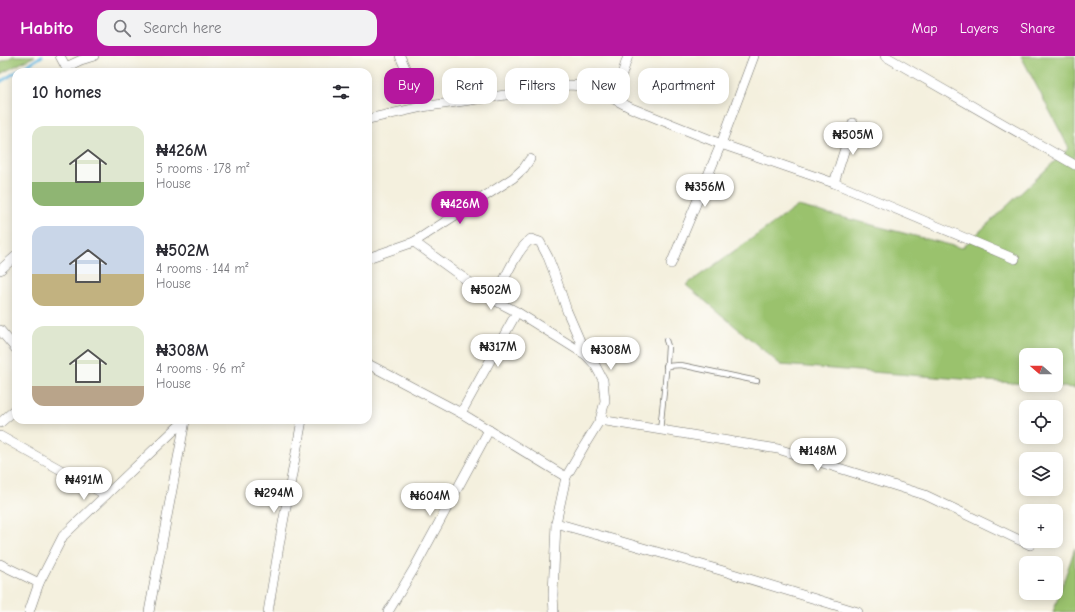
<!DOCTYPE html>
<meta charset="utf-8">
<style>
:root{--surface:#fff;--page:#f2f2f3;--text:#2b2b33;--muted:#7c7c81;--accent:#b5179e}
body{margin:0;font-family:"Comic Neue",sans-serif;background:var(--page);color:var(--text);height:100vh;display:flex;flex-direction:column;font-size:15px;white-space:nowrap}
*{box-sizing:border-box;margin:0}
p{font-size:13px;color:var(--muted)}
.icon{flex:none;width:22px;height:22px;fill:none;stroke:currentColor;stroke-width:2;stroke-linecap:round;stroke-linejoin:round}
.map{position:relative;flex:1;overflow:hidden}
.panel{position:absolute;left:12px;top:12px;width:360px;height:356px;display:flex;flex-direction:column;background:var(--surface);border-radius:12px;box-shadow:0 2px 10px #0003}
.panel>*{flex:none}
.guide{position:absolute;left:384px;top:12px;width:380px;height:36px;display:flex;gap:8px}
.needle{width:26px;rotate:290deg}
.fabs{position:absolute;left:1019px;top:292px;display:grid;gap:8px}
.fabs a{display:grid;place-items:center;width:44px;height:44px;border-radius:8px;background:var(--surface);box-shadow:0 2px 10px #0003;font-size:20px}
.price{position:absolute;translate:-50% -34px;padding:0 9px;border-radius:14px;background:#fff;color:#222;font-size:13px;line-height:26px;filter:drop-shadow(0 1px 2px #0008)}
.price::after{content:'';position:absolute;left:50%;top:24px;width:12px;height:9px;margin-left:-6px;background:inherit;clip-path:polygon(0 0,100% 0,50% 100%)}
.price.current{background:var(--accent);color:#fff}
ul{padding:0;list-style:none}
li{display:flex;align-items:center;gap:12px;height:100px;padding:0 20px}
li span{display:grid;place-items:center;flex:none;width:112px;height:80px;border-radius:12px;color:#555}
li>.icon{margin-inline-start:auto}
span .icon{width:48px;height:48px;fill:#fffc;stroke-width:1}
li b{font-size:17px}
h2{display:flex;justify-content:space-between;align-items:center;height:48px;padding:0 20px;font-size:17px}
.chip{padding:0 14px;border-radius:12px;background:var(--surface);box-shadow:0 2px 10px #0003;font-size:14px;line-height:36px}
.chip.current{background:var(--accent);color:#fff}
header{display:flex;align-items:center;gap:24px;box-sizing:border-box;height:56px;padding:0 20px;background:var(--accent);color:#fff}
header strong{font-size:19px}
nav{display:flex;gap:22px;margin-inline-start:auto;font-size:14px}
.search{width:280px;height:36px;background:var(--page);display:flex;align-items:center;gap:10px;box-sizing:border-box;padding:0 14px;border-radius:12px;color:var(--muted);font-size:15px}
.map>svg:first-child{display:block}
</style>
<header>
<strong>Habito</strong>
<div class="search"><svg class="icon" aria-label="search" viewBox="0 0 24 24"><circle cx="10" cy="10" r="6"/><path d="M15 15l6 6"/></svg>Search here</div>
<nav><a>Map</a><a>Layers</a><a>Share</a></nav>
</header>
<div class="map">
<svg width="1075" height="556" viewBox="0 0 1075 556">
<rect width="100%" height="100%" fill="#fdfcf7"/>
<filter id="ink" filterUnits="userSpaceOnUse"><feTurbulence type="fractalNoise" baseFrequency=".025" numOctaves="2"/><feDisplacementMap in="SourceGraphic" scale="8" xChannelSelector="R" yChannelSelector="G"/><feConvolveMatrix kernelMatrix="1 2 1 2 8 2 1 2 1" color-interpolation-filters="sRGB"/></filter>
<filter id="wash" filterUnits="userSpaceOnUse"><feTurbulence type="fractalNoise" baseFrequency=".012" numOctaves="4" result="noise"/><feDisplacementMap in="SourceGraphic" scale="16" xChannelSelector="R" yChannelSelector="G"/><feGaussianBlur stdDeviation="0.9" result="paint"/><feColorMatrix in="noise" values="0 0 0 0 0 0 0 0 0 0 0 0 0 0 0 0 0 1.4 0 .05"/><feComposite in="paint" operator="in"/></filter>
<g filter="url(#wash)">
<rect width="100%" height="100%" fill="#f4f0de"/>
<g fill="#9ac26d" stroke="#62764c">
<path d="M13,0h22l-35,18v-11z"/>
<path d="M1021,0h54v332l-40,-3h21v-30h-30v29l-245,-19 -95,-80 112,-79 164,42 107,-100z"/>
<path d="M1075,492v64h-22z"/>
</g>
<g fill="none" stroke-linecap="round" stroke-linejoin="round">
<path stroke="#6abce6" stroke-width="3" d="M0,26l42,-26"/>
</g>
</g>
<g filter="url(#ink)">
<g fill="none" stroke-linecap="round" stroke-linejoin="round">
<defs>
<g id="lane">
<path d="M666,310l15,-1 76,16"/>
<path d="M660,375l7,-69 1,-16 -2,-6"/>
</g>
<g id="street">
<path d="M60,0l8,15"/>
<path d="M400,0l22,51"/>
<path d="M885,0l190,109"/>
<path d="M66,11l15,-7 13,-4"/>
<path d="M614,43l14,-43"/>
<path d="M368,63l54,-12 132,-19 15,-3 14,1 31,13 17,9 90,36 113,39 181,76"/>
<path d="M834,127l19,-60"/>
<path d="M414,186l80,58 23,12 69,43"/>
<path d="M368,202l46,-16 99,-64 11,-10 6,-9"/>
<path d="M671,208l50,-120 33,-88"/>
<path d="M0,214l16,-14"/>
<path d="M494,244c9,-17 22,-50 37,-61l9,3 8,15 7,18 12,36 19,44 9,10 8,15 2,21 -5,19 -16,26 -18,31 -10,46 -3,72 1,17"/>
<path d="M0,274l16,19"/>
<path d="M368,308l93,49 105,64"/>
<path d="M461,357l56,-101"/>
<path d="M600,364l178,29 147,46 105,50"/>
<path d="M0,367l16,-14"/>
<path d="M0,380l106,59"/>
<path d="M556,467l164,47 138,42"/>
<path d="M0,508l39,19"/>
<path d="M29,556l10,-29 24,-47 43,-41 79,-75"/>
<path d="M149,556l36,-191"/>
<path d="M268,556l13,-78 21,-114"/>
<path d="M388,556l27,-45 74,-137"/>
</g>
</defs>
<use href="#lane" stroke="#71706a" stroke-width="6"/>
<use href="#street" stroke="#71706a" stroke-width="10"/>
<use href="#lane" stroke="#fff" stroke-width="4.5"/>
<use href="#street" stroke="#fff" stroke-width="9"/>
</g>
</g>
</svg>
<div class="fabs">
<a><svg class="needle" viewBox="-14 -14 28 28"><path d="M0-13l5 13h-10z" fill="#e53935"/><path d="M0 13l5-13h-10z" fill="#7c7c81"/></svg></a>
<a><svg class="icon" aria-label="locate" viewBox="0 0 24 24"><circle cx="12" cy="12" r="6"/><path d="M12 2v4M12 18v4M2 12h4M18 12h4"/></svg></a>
<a><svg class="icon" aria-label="layers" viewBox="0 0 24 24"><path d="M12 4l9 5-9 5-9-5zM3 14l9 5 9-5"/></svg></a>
<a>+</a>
<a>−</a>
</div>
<b class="price" style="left:853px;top:100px">₦505M</b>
<b class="price" style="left:705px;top:152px">₦356M</b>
<b class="price current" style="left:460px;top:169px">₦426M</b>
<b class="price" style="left:491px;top:255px">₦502M</b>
<b class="price" style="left:498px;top:312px">₦317M</b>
<b class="price" style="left:611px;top:315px">₦308M</b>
<b class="price" style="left:818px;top:416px">₦148M</b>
<b class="price" style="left:84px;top:445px">₦491M</b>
<b class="price" style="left:274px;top:458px">₦294M</b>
<b class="price" style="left:430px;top:461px">₦604M</b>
<div class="guide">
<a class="chip current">Buy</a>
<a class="chip">Rent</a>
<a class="chip">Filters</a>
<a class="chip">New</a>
<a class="chip">Apartment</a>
</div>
<section class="panel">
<h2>10 homes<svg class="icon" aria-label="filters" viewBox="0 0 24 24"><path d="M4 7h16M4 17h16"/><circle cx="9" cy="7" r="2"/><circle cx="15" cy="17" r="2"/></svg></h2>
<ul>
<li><span style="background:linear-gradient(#dfe7d0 70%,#8fb573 0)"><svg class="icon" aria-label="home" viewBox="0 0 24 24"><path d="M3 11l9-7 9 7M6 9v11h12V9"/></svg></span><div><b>₦426M</b><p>5 rooms · 178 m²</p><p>House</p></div></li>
<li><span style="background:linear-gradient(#c9d6e8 60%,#c2b280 0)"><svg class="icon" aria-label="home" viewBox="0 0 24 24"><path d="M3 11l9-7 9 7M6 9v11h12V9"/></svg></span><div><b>₦502M</b><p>4 rooms · 144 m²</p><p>House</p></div></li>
<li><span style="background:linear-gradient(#dfe7d0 75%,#b9a48a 0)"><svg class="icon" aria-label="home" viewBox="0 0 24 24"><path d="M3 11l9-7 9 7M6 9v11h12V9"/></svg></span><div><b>₦308M</b><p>4 rooms · 96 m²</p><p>House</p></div></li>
</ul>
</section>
</div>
